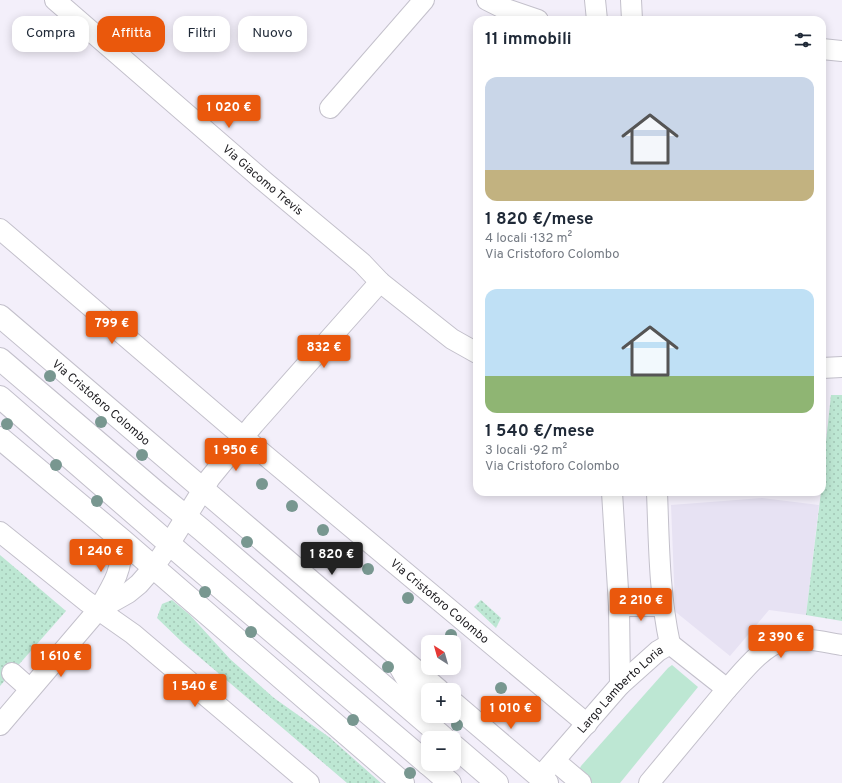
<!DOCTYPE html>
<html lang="it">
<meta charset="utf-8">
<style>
:root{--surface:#fff;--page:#f6f6f7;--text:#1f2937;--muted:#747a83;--accent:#ea580c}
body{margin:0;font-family:Overpass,sans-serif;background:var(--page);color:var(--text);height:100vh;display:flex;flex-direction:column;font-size:15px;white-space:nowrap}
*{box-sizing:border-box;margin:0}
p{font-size:13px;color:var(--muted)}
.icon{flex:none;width:22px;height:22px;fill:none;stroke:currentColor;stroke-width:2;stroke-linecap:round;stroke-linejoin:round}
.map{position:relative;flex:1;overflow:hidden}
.panel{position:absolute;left:473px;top:16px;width:353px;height:480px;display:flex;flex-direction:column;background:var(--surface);border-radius:12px;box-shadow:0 2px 10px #0003}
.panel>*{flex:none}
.hud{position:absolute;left:12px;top:16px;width:380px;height:36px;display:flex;gap:8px}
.needle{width:26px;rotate:323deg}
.fabs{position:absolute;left:421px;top:635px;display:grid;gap:8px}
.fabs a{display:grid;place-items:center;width:40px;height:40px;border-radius:8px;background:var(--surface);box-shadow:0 2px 10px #0003;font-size:20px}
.price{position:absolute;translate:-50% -34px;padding:0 9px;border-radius:4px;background:var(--accent);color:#fff;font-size:13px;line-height:26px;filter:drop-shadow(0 1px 2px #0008)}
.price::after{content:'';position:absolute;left:50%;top:24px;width:12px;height:9px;margin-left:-6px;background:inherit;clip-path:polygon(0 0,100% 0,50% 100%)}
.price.on{background:#222;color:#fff}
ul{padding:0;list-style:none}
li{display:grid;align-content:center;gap:8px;height:212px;padding:0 12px}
li span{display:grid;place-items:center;height:124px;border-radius:12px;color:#555}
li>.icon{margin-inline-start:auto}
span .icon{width:72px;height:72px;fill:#fffc;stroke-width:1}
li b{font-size:17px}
h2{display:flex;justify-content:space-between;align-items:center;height:48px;padding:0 12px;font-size:17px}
.chip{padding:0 14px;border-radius:12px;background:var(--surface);box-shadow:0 2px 10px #0003;font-size:14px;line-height:36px}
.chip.on{background:var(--accent);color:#fff}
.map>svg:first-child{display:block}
</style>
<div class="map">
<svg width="842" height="783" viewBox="0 0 842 783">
<defs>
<pattern id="grass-dots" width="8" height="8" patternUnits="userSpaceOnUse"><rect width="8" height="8" fill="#bde7d3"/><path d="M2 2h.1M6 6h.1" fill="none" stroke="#a2c6b5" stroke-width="1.8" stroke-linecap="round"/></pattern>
</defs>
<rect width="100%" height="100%" fill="#f3effa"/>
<path fill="#e7e2f3" d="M762,498l57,7 -13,110 -37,-5 -39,46 -58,-47 3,-3 -4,-101z"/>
<g fill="url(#grass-dots)">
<path d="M831,395h11v226l-36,-6 15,-123h1v-13z"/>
<path d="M0,555l66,56 -66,75z"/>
<path d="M172,600l18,15 40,44 44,39 55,39 52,46h-34l-164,-140 -26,-25 5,-14z"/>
<path d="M481,600l20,18 -5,10 -22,-21z"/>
</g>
<path fill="#bde7d3" d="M672,665l26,22 -78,96h-31l-10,-13 2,-4 87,-98z"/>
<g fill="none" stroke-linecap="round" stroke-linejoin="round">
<defs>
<g id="minor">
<path id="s1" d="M55,0l210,182 97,81 18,19 72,57 25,14"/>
<path d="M487,0l16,8 35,12"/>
<path d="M595,0l2,20"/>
<path d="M631,0l1,20"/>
<path d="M822,49l20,2"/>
<path d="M330,108l94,-108"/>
<path id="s2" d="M0,229l230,197 357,298"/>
<path d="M822,368l20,-1"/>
<path d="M612,492l7,114 1,79"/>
<path d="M657,492c2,51 2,102 13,152"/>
<path d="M0,532l86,69 47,33 176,149"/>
<path d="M619,606h44"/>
<path d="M98,610c15,-25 25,-40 24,-70"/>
<path d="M12,673l18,16"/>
<path d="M727,689c15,-16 35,-43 56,-48 19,-5 40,1 59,4"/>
<path d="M0,725l98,-115 30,-17 11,-9 14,-16 12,-17 45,-73 44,-54 126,-142"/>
<path d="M555,761l26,22"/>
<path id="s3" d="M540,777l80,-92 38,-34 12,-7 57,45 -78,94"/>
</g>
<g id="major">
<path id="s4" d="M0,316l438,374"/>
<path d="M0,359l156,133 46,38 242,208"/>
<path d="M0,397l181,157 247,210"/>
<path d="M0,438l122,102 281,243"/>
<path d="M398,663l30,51"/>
<path d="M454,704l93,79"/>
<path d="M454,746l43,37"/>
<path d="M428,764l22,19"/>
</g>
</defs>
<use href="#minor" stroke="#c3c0cb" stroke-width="22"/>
<use href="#major" stroke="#c3c0cb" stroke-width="24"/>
<use href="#minor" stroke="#fff" stroke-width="20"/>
<use href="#major" stroke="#fff" stroke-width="22"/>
</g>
<g fill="#789790">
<circle cx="50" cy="376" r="6"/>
<circle cx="101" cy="422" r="6"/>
<circle cx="7" cy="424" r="6"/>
<circle cx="142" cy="455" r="6"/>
<circle cx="56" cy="465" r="6"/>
<circle cx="262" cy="484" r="6"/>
<circle cx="97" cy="501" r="6"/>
<circle cx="292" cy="506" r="6"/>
<circle cx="323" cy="530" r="6"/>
<circle cx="247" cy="542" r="6"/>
<circle cx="368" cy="569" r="6"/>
<circle cx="205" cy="592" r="6"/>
<circle cx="408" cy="598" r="6"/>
<circle cx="251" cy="632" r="6"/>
<circle cx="451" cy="635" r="6"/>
<circle cx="388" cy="667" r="6"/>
<circle cx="501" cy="688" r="6"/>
<circle cx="353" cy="720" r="6"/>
<circle cx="457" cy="725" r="6"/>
<circle cx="410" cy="773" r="6"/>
</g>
<g text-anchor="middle" stroke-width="3" stroke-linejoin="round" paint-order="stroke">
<g font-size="12" fill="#1b1a1e" stroke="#fff">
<text dy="4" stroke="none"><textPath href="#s1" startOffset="275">Via Giacomo Trevis</textPath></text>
<text dy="4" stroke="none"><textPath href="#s4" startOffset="133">Via Cristoforo Colombo</textPath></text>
<text dy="4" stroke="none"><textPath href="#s2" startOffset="576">Via Cristoforo Colombo</textPath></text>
<text dy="4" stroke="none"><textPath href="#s3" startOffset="119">Largo Lamberto Loria</textPath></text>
</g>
</g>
</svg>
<div class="fabs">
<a><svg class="needle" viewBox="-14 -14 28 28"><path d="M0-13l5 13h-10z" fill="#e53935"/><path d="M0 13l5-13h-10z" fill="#747a83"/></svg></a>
<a>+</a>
<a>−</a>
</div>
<b class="price" style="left:229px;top:129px">1 020 €</b>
<b class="price" style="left:112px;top:345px">799 €</b>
<b class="price" style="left:324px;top:369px">832 €</b>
<b class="price" style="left:236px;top:472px">1 950 €</b>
<b class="price" style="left:101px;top:573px">1 240 €</b>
<b class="price on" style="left:332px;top:576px">1 820 €</b>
<b class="price" style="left:641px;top:622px">2 210 €</b>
<b class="price" style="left:781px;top:659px">2 390 €</b>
<b class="price" style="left:61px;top:678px">1 610 €</b>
<b class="price" style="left:195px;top:708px">1 540 €</b>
<b class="price" style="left:511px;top:730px">1 010 €</b>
<div class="hud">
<a class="chip">Compra</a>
<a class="chip on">Affitta</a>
<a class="chip">Filtri</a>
<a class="chip">Nuovo</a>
</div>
<section class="panel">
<h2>11 immobili<svg class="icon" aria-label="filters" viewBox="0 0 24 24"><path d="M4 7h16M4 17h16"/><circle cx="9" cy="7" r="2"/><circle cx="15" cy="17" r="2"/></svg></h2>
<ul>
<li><span style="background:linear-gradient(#c9d6e8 75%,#c2b280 0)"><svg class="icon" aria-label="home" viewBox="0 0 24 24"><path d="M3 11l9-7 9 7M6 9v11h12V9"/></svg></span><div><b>1 820 €/mese</b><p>4 locali · 132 m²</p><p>Via Cristoforo Colombo</p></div></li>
<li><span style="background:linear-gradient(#bfe0f5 70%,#8fb573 0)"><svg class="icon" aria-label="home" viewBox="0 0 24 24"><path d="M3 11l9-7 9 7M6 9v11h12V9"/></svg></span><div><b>1 540 €/mese</b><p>3 locali · 92 m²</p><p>Via Cristoforo Colombo</p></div></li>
</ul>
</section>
</div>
